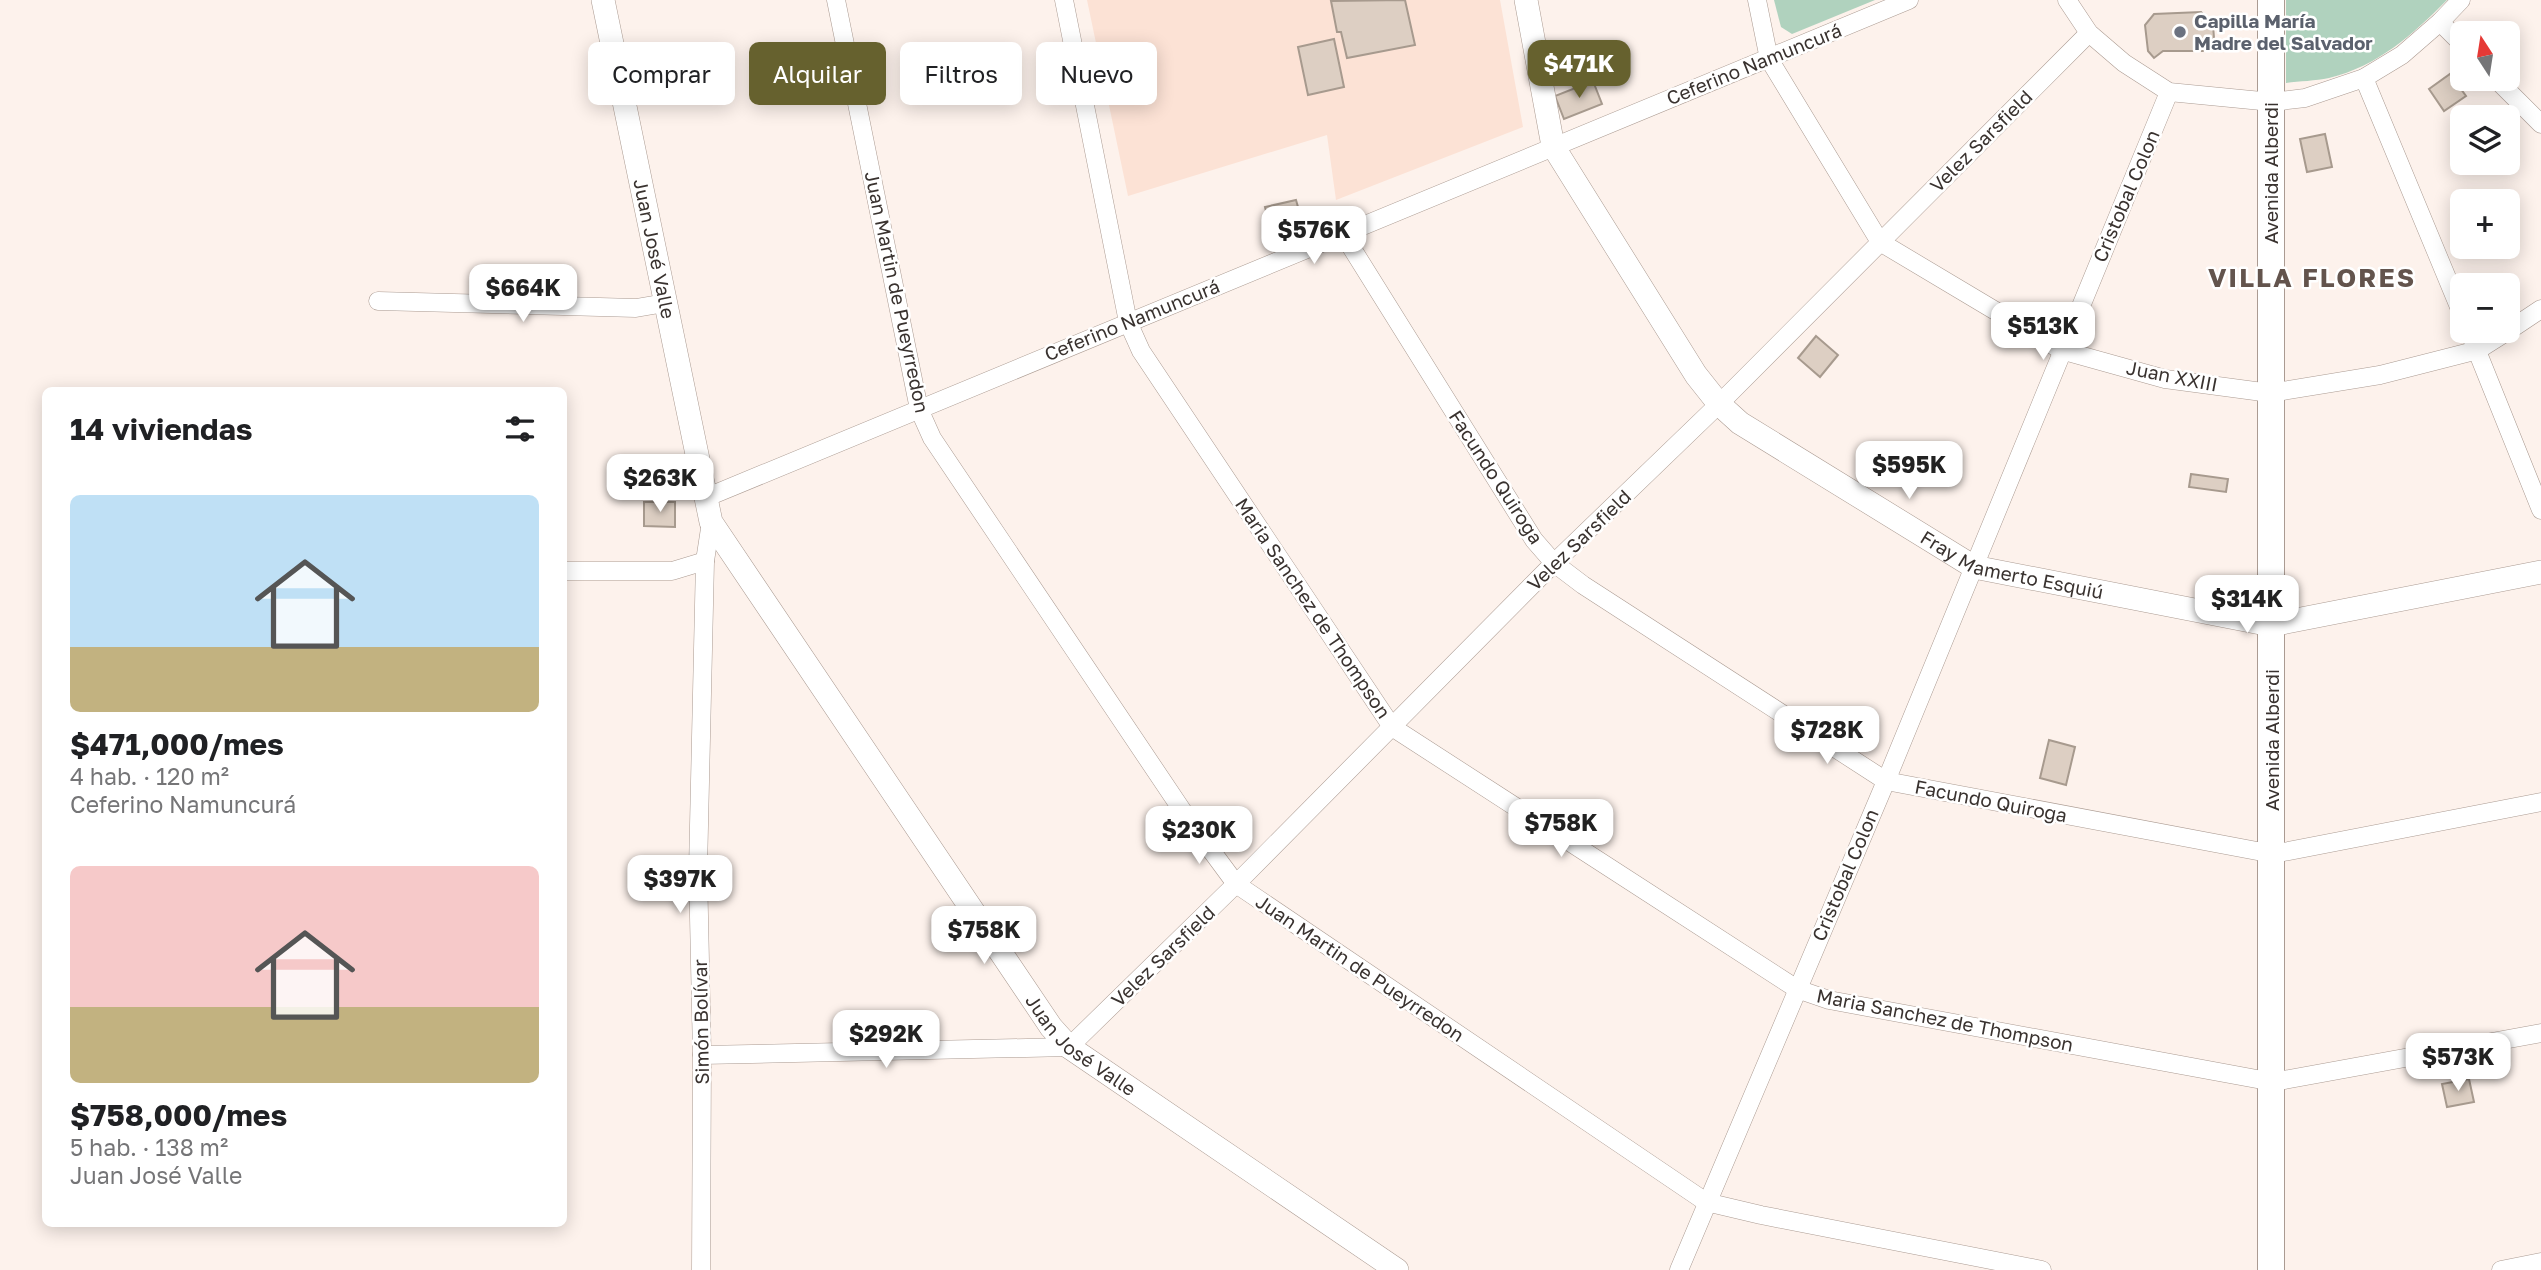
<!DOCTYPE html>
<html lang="es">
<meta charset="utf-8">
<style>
:root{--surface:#fff;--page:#f2f2f2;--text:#202124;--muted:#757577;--accent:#66612e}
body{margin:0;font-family:"Golos Text",sans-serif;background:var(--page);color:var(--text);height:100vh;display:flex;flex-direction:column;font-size:26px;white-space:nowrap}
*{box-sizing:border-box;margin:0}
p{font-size:23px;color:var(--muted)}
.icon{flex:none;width:38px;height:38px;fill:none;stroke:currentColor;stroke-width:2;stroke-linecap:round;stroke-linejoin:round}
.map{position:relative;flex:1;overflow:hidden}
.drawer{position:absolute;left:42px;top:387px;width:525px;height:840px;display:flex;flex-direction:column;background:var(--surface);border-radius:10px;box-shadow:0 4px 18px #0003}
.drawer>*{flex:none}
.hud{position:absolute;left:588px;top:42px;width:665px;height:63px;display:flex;gap:14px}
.needle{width:46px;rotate:348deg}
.tools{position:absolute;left:2450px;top:21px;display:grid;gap:14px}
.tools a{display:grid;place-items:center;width:70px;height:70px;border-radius:10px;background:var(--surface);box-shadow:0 4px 18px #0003;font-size:35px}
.price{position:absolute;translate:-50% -60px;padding:0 16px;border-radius:14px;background:#fff;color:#222;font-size:23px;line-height:46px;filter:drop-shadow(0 2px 4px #0008)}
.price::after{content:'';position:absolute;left:50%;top:42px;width:21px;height:16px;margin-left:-10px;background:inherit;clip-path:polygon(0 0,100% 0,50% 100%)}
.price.current{background:var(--accent);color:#fff}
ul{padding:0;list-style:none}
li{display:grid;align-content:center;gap:14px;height:371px;padding:0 28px}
li span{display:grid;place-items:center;height:217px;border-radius:10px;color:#555}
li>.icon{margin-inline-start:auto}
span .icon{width:126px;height:126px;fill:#fffc;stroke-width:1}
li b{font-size:30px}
h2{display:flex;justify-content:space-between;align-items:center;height:84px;padding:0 28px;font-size:30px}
.pill{padding:0 24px;border-radius:10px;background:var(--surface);box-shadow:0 4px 18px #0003;font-size:24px;line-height:63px}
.pill.current{background:var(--accent);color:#fff}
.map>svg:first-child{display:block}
</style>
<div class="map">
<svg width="2541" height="1270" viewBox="0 0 2541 1270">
<rect width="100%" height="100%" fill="#fdf2ec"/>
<path fill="#fce2d5" d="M1087,0h413l23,127 -187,73 -9,-65 -199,61z"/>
<g fill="#b0d2be">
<path d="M1774,0h101l-83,34 -11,-7z"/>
<path d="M2286,0h161c-35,35 -69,66 -118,78 -14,3 -29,3 -43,5z"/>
</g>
<g fill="#ddcfc3" stroke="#a79a8e" stroke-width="2">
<path d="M1405,0l10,45 -68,13 -6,-26h-4l-6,-31z"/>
<path d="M2201,12l12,13 1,13 -11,13h-40l-9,7 -6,-7 -3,-26 9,-11z"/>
<path d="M1334,39l10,48 -36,8 -10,-48z"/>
<path d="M2450,74l16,22 -22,15 -15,-22z"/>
<path d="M1593,81l9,23 -38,15 -9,-23z"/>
<path d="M2325,134l7,33 -25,5 -7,-33z"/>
<path d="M1296,200l6,21 -32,7 -5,-21z"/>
<path d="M1816,336l22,19 -18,22 -22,-19z"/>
<path d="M2191,474l37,5 -2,13 -37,-5z"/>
<path d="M644,502h31v25l-31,-1z"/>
<path d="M2049,740l26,7 -9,38 -26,-7z"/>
<path d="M2469,1079l5,23 -27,5 -5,-23z"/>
</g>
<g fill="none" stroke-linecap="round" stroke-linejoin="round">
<defs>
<g id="minor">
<path d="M836,0l83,409 13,29 256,381 48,65 470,318 55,13 281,55"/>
<path d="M1064,0l64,322 13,29 251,376 405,262 32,11 444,82 268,-49"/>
<path d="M1757,0l12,59 111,183 181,108 104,29 105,14 110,-18 98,-25 30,-19"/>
<path d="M2067,0l22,33 35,30 45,29 103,10 33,-4 59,-20 38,-23 38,-33 21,-22"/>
<path d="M2440,22l22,22"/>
<path d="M2364,78l98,236"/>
<path d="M2496,79l45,45"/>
<path d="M1343,234l191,306 20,23 29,22 303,196 387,73 268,-52"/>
<path d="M378,301l258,7 29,-5"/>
<path d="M2469,331l72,179"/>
<path d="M2508,331l33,-22"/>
<path d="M705,498l1204,-498"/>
<path d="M564,571h108l33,-10"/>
<path d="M702,1055l367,-8 167,-163 318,-321 165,-159 370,-371"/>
<path d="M701,1270l1,-215 -4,-185 7,-309 6,-39"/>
<path d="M1679,1270l207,-489 283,-689"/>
<path d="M2501,1270l40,-8"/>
</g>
<g id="tertiary">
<path id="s1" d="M603,0l108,522 340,505 18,20 328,223"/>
<path id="s2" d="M1526,0l27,146 143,229 23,29 21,19 234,144 297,58 270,-53"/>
</g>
<path id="secondary" d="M2271,0v1270"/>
</defs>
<use href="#minor" stroke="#ab9b92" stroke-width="19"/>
<use href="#tertiary" stroke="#ab9b92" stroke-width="24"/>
<use href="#secondary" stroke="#ab9b92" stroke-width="28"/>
<use href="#minor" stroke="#fff" stroke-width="18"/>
<use href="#tertiary" stroke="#fff" stroke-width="23"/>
<use href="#secondary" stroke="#fff" stroke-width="26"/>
</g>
<circle fill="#6b7280" stroke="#fff" stroke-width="2.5" cx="2180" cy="32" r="7"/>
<g text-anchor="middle" stroke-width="5" stroke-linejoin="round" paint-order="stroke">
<g font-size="19" font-weight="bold" fill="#5b616d" stroke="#fff" text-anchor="start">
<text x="2194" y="28">Capilla María<tspan x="2194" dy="22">Madre del Salvador</tspan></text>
</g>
<g font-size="19" fill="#39322f" stroke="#fff">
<text transform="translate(1754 64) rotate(-22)" y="7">Ceferino Namuncurá</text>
<text transform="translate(1981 141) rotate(-45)" y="7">Velez Sarsfield</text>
<text transform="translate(2271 173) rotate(-90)" y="7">Avenida Alberdi</text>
<text transform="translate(2126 196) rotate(-67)" y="7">Cristobal Colon</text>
<text dy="7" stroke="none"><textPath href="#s1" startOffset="254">Juan José Valle</textPath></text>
<text transform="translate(897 292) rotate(78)" y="7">Juan Martin de Pueyrredon</text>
<text transform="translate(1132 320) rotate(-22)" y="7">Ceferino Namuncurá</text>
<text transform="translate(2172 376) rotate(11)" y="7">Juan XXIII</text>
<text transform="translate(1496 477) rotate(57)" y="7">Facundo Quiroga</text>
<text transform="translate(1579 540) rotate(-44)" y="7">Velez Sarsfield</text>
<text dy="7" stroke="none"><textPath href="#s2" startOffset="794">Fray Mamerto Esquiú</textPath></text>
<text transform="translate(1313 608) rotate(56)" y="7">Maria Sanchez de Thompson</text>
<text transform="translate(2272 740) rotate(-90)" y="7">Avenida Alberdi</text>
<text transform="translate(1991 801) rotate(11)" y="7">Facundo Quiroga</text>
<text transform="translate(1845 875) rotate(-67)" y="7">Cristobal Colon</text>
<text transform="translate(1163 956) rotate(-44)" y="7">Velez Sarsfield</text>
<text transform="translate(1360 968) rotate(34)" y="7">Juan Martin de Pueyrredon</text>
<text transform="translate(1945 1020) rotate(11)" y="7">Maria Sanchez de Thompson</text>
<text transform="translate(701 1022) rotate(-91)" y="7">Simón Bolívar</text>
<text dy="7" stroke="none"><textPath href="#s1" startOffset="1176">Juan José Valle</textPath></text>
</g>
<g font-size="26" font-weight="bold" letter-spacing="2" fill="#63544d" stroke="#fff">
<text x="2312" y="287">VILLA FLORES</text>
</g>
</g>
</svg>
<div class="tools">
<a><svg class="needle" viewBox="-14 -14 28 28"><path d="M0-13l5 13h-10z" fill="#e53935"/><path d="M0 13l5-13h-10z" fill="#757577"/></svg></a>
<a><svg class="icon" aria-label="layers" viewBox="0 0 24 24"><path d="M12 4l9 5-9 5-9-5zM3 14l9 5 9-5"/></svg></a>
<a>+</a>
<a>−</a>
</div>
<b class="price current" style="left:1579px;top:100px">$471K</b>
<b class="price" style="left:1314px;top:266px">$576K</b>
<b class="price" style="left:523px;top:324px">$664K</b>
<b class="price" style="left:2043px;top:362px">$513K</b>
<b class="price" style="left:1909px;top:501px">$595K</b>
<b class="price" style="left:660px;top:514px">$263K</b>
<b class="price" style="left:2247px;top:635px">$314K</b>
<b class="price" style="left:1827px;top:766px">$728K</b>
<b class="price" style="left:1561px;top:859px">$758K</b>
<b class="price" style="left:1199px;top:866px">$230K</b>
<b class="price" style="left:680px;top:915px">$397K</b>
<b class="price" style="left:984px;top:966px">$758K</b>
<b class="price" style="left:886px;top:1070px">$292K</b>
<b class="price" style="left:2458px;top:1093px">$573K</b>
<div class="hud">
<a class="pill">Comprar</a>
<a class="pill current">Alquilar</a>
<a class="pill">Filtros</a>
<a class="pill">Nuevo</a>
</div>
<section class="drawer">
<h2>14 viviendas<svg class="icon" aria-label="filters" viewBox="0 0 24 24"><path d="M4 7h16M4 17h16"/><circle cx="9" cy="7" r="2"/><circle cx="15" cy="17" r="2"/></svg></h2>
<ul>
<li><span style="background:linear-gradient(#bfe0f5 70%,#c2b280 0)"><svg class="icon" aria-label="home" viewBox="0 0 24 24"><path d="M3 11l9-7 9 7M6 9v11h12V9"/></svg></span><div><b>$471,000/mes</b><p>4 hab. · 120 m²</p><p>Ceferino Namuncurá</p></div></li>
<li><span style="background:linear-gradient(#f6c9c9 65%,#c2b280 0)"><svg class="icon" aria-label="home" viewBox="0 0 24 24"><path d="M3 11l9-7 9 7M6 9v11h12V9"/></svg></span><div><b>$758,000/mes</b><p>5 hab. · 138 m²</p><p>Juan José Valle</p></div></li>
</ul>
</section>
</div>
